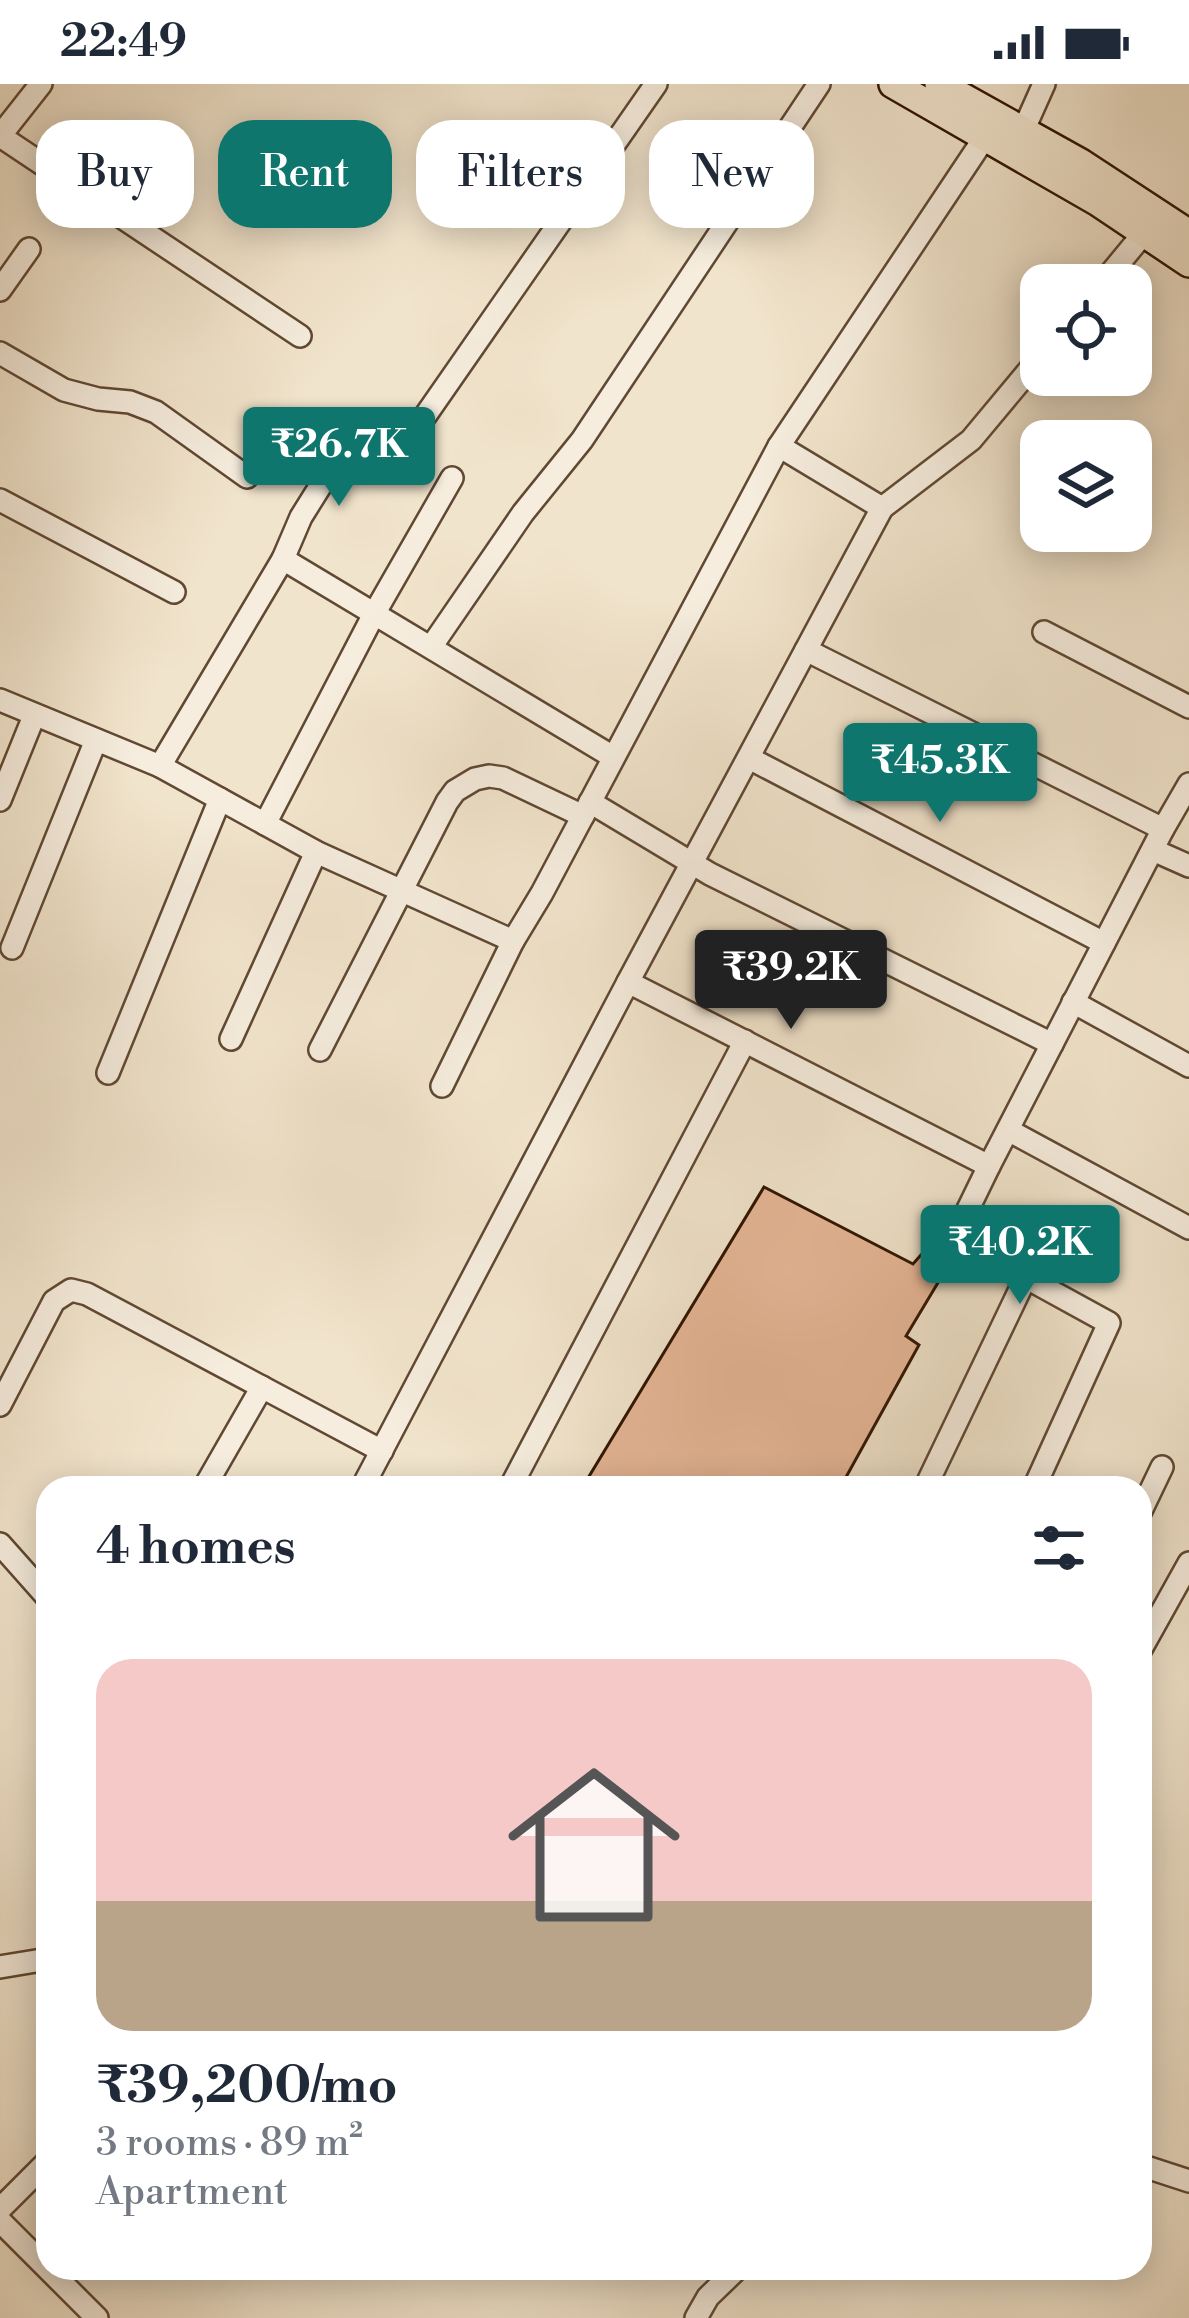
<!DOCTYPE html>
<meta charset="utf-8">
<style>
:root{--surface:#fff;--page:#f6f6f7;--text:#1f2937;--muted:#747a83;--accent:#0f766e}
body{margin:0;font-family:"Libre Bodoni",serif;background:var(--page);color:var(--text);height:100vh;display:flex;flex-direction:column;font-size:45px;white-space:nowrap}
*{box-sizing:border-box;margin:0}
p{font-size:39px;color:var(--muted)}
.icon{flex:none;width:66px;height:66px;fill:none;stroke:currentColor;stroke-width:2;stroke-linecap:round;stroke-linejoin:round}
.map{position:relative;flex:1;overflow:hidden}
.panel{position:absolute;left:36px;top:1392px;width:1116px;height:804px;display:flex;flex-direction:column;background:var(--surface);border-radius:36px;box-shadow:0 6px 30px #0003}
.panel>*{flex:none}
.top-card{position:absolute;left:36px;top:36px;width:1119px;height:108px;display:flex;gap:24px}
.fabs{position:absolute;left:1020px;top:180px;display:grid;gap:24px}
.fabs a{display:grid;place-items:center;width:132px;height:132px;border-radius:24px;background:var(--surface);box-shadow:0 6px 30px #0003;font-size:60px}
.price{position:absolute;translate:-50% -102px;padding:0 27px;border-radius:12px;background:var(--accent);color:#fff;font-size:39px;line-height:78px;filter:drop-shadow(0 3px 6px #0008)}
.price::after{content:'';position:absolute;left:50%;top:72px;width:36px;height:27px;margin-left:-18px;background:inherit;clip-path:polygon(0 0,100% 0,50% 100%)}
.price.active{background:#222;color:#fff}
ul{padding:0;list-style:none}
li{display:grid;align-content:center;gap:24px;height:636px;padding:0 60px}
li span{display:grid;place-items:center;height:372px;border-radius:36px;color:#555}
li>.icon{margin-inline-start:auto}
span .icon{width:216px;height:216px;fill:#fffc;stroke-width:1}
li b{font-size:51px}
h2{display:flex;justify-content:space-between;align-items:center;height:144px;padding:0 60px;font-size:51px}
.tag{padding:0 42px;border-radius:36px;background:var(--surface);box-shadow:0 6px 30px #0003;font-size:42px;line-height:108px}
.tag.active{background:var(--accent);color:#fff}
.status{display:flex;justify-content:space-between;align-items:center;height:84px;padding:0 60px;background:var(--surface);direction:ltr}
.status svg{height:33px;fill:currentColor}
.map>svg:first-child{display:block}
</style>
<div class="status"><b>22:49</b><svg viewBox="0 0 49 12"><path d="M0 12V9h3v3zM5 12V6h3v6zM10 12V3h3v9zM15 12V0h3v12zM26 1h20v11H26zM47 4h2v5h-2z"/></svg></div>
<div class="map">
<svg width="1189" height="2234" viewBox="0 0 1189 2234">
<rect width="100%" height="100%" fill="#f1e4cc"/>
<filter id="stains"><feTurbulence type="fractalNoise" baseFrequency=".00167" numOctaves="4"/><feColorMatrix values="0 0 0 0 .2 0 0 0 0 .09 0 0 0 0 .02 0 0 0 .5 -.17"/></filter>
<radialGradient id="worn" r=".72"><stop offset=".6" stop-color="#630" stop-opacity="0"/><stop offset="1" stop-color="#630" stop-opacity=".3"/></radialGradient>
<path fill="#e7b797" stroke="#2f1400" stroke-width="3" d="M764,1103l149,77 15,-17 23,14 -45,75 13,9 -79,143h-258z"/>
<g fill="none" stroke-linecap="round" stroke-linejoin="round">
<defs>
<g id="minor">
<path d="M1023,47l21,-47"/>
<path d="M0,52l300,200"/>
<path d="M0,52l41,-52"/>
<path d="M1101,201l43,-52"/>
<path d="M0,206l29,-41"/>
<path d="M0,269l64,37 34,9 32,3 26,10 91,65"/>
<path d="M414,348l242,-348"/>
<path d="M0,416l174,92"/>
<path d="M882,424l89,-68 70,-84"/>
<path d="M283,475l18,-42 50,-80"/>
<path d="M1044,548l145,75"/>
<path d="M431,563l92,-134 59,-73 237,-356"/>
<path d="M806,566l357,179"/>
<path d="M0,616l160,66 156,86 197,89 29,-48 237,-447 212,-318"/>
<path d="M749,674l355,185"/>
<path d="M160,682l123,-207 330,198"/>
<path d="M0,716l34,-84"/>
<path d="M265,740l109,-210 78,-136"/>
<path d="M1153,766l36,16"/>
<path d="M12,864l84,-208"/>
<path d="M628,898l254,-474 -103,-62"/>
<path d="M1073,918l116,64"/>
<path d="M231,955l85,-187"/>
<path d="M1052,960l111,-215 26,-45"/>
<path d="M320,966l127,-248 8,-11 20,-12 14,-3 14,2 80,38"/>
<path d="M108,989l112,-274"/>
<path d="M442,1002l71,-145"/>
<path d="M1008,1046l181,98"/>
<path d="M989,1082l-35,72 155,85 -75,165"/>
<path d="M0,1321l54,-104 17,-11 16,4 295,157"/>
<path d="M204,1404l58,-101"/>
<path d="M362,1404l266,-506 361,184 63,-122 -342,-170 -120,-72"/>
<path d="M510,1404l235,-447"/>
<path d="M925,1404l101,-211"/>
<path d="M1140,1429l22,-46"/>
<path d="M0,1460l48,54"/>
<path d="M1140,1567l49,-88"/>
<path d="M0,1883l48,-8"/>
<path d="M1140,2081l49,16"/>
<path d="M0,2125l48,-48"/>
<path d="M0,2137l97,97"/>
<path d="M696,2234l12,-21 30,-29"/>
</g>
<g id="major">
<path d="M893,0l205,118 91,61"/>
<path d="M939,0l142,79 108,71"/>
</g>
</defs>
<use href="#minor" stroke="#604833" stroke-width="26"/>
<use href="#major" stroke="#2f1400" stroke-width="32"/>
<path stroke="#2f1400" stroke-width="3" stroke-dasharray="3 6" stroke-linecap="butt" d="M48,1773c-11,17 -11,42 0,59"/>
<use href="#minor" stroke="#f6edde" stroke-width="21"/>
<use href="#major" stroke="#f1e4cc" stroke-width="27"/>
</g>
<rect width="100%" height="100%" filter="url(#stains)"/>
<rect width="100%" height="100%" fill="url(#worn)"/>
</svg>
<div class="fabs">
<a><svg class="icon" aria-label="locate" viewBox="0 0 24 24"><circle cx="12" cy="12" r="6"/><path d="M12 2v4M12 18v4M2 12h4M18 12h4"/></svg></a>
<a><svg class="icon" aria-label="layers" viewBox="0 0 24 24"><path d="M12 4l9 5-9 5-9-5zM3 14l9 5 9-5"/></svg></a>
</div>
<b class="price" style="left:339px;top:425px">₹26.7K</b>
<b class="price" style="left:940px;top:741px">₹45.3K</b>
<b class="price active" style="left:791px;top:948px">₹39.2K</b>
<b class="price" style="left:1020px;top:1223px">₹40.2K</b>
<div class="top-card">
<a class="tag">Buy</a>
<a class="tag active">Rent</a>
<a class="tag">Filters</a>
<a class="tag">New</a>
</div>
<section class="panel">
<h2>4 homes<svg class="icon" aria-label="filters" viewBox="0 0 24 24"><path d="M4 7h16M4 17h16"/><circle cx="9" cy="7" r="2"/><circle cx="15" cy="17" r="2"/></svg></h2>
<ul>
<li><span style="background:linear-gradient(#f6c9c9 65%,#b9a48a 0)"><svg class="icon" aria-label="home" viewBox="0 0 24 24"><path d="M3 11l9-7 9 7M6 9v11h12V9"/></svg></span><div><b>₹39,200/mo</b><p>3 rooms · 89 m²</p><p>Apartment</p></div></li>
</ul>
</section>
</div>
